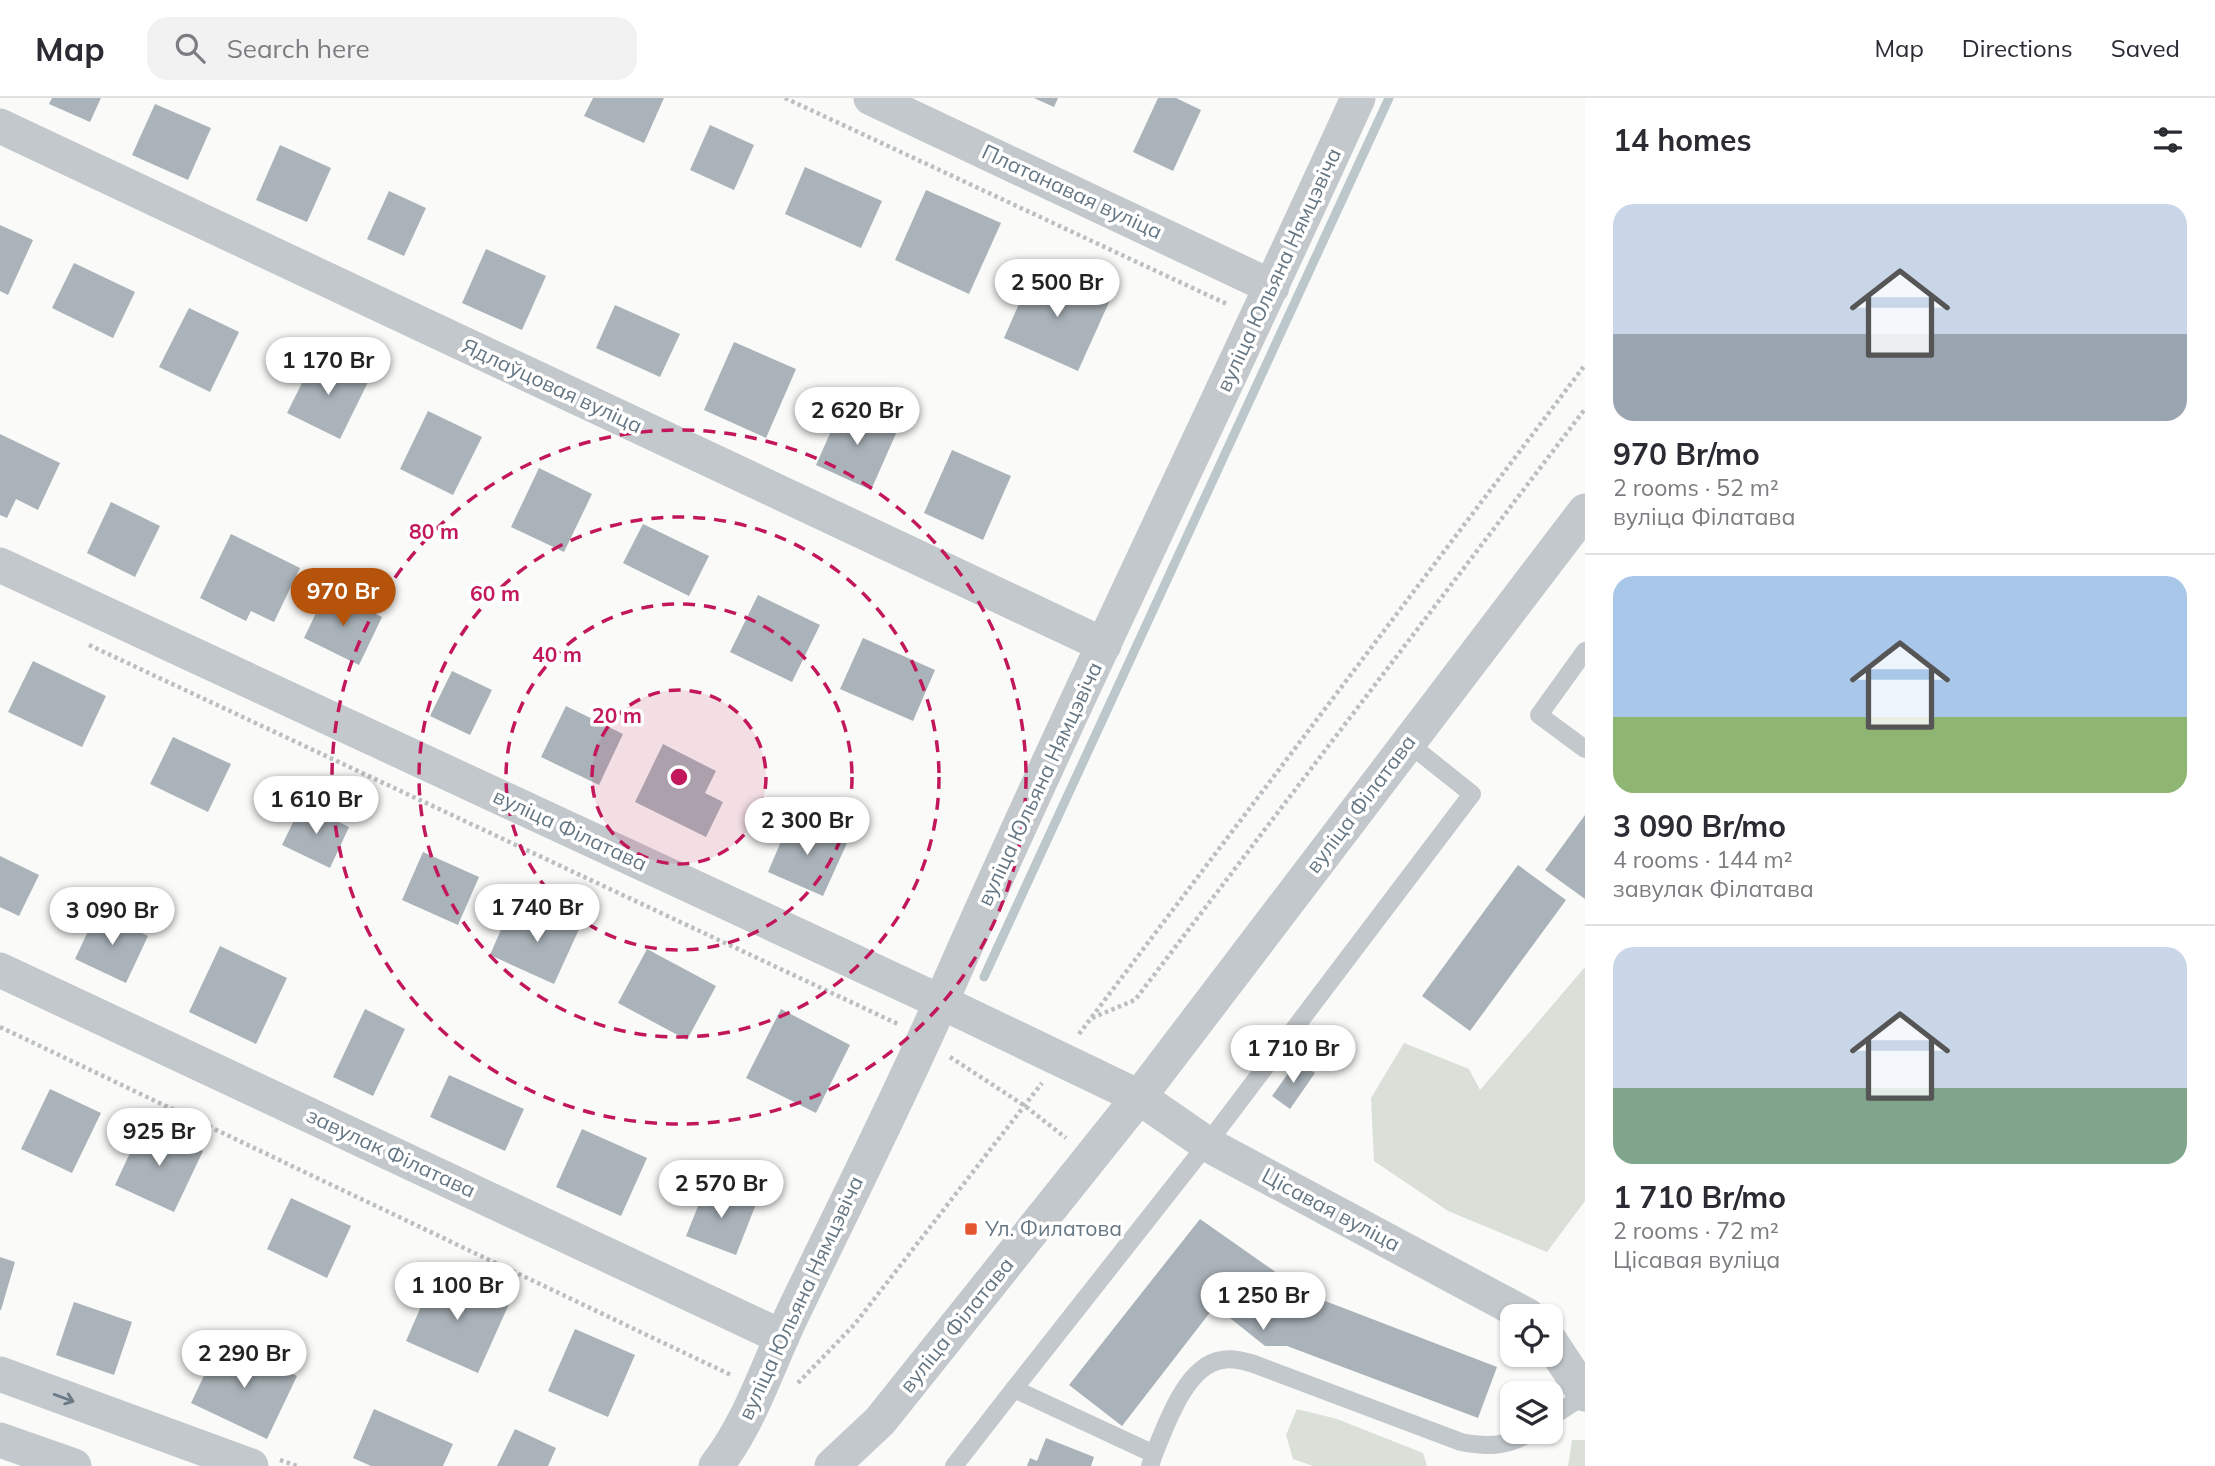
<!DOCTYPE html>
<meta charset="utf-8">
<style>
:root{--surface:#fff;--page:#f2f2f3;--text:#2b2b33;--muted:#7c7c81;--line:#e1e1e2;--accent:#b45309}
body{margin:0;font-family:Mulish,sans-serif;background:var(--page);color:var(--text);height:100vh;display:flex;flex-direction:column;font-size:26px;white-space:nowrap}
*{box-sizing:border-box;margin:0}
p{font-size:23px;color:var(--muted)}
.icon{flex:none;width:38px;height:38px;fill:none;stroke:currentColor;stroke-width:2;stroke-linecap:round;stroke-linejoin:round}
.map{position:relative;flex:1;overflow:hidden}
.side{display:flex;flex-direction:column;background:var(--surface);width:630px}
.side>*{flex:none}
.fabs{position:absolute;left:1500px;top:1206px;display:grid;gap:14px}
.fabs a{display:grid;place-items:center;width:63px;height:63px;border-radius:14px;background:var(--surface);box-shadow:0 2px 5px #0004;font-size:35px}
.price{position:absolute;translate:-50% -60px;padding:0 16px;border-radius:24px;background:#fff;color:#222;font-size:23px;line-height:46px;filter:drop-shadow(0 2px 4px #0008)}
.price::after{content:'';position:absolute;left:50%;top:42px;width:21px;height:16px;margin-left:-10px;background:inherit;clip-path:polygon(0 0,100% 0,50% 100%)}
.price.active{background:var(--accent);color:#fff}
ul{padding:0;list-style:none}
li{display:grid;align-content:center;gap:14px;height:371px;padding:0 28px}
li+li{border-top:2px solid var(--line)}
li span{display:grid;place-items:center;height:217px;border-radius:21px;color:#555}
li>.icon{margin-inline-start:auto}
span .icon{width:126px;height:126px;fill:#fffc;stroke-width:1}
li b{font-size:30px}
h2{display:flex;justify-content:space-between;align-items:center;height:84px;padding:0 28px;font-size:30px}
header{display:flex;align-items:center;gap:42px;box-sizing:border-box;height:98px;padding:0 35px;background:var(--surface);border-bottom:2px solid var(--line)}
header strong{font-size:33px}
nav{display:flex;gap:38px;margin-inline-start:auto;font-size:24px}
.search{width:490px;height:63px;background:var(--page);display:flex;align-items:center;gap:18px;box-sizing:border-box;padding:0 24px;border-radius:21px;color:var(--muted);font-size:26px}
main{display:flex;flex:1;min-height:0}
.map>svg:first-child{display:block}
</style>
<header>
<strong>Map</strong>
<div class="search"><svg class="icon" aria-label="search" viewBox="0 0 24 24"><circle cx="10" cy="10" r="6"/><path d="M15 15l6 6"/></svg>Search here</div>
<nav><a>Map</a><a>Directions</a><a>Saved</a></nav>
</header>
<main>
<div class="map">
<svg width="1585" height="1368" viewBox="0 0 1585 1368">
<rect width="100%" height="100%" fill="#fafaf8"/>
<g fill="#dadfd7">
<path d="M1585,869v234l-38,51 -99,-41 -74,-50 -3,-63 33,-55 65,26 11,21z"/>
<path d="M1297,1311l40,10 86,34 4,13h-114l-20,-7 -7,-24z"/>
<path d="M1572,1342h13v26h-17z"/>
</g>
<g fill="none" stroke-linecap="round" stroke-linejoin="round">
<path stroke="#bbc7cb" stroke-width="9" d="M984,879l405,-879"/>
</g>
<g fill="#aab3b9">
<path d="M52,0h49l-11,24 -41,-18z"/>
<path d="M593,0h71l-20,45 -60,-27z"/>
<path d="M1034,0h24l-4,9z"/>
<path d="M1158,0h18l25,12 -28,61 -40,-19z"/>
<path d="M155,6l56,24 -23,52 -56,-25z"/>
<path d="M710,27l44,20 -20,45 -44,-20z"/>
<path d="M280,47l51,23 -24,54 -51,-22z"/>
<path d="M805,69l77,34 -21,47 -76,-34z"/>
<path d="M926,92l75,33 -32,71 -74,-34z"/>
<path d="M389,93l37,17 -22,48 -37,-17z"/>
<path d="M0,127l33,15 -25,55 -8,-4z"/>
<path d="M486,151l60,27 -24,54 -60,-27z"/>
<path d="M74,165l61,29 -22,46 -61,-30z"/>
<path d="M1035,169l75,33 -32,71 -74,-33z"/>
<path d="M615,207l65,29 -20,43 -64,-29z"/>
<path d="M189,210l50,24 -29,60 -51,-25z"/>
<path d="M734,244l62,27 -30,69 -62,-28z"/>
<path d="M316,257l53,25 -29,59 -53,-26z"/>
<path d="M843,306l55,25 -27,61 -55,-25z"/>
<path d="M428,313l54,26 -29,58 -53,-26z"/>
<path d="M0,336l60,29 -22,47 -22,-11 -9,19 -7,-3z"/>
<path d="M952,352l59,26 -28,64 -59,-27z"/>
<path d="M539,370l53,26 -28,58 -53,-25z"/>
<path d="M111,404l49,24 -25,51 -48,-24z"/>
<path d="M643,426l66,32 -20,40 -66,-33z"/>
<path d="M231,436l69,34 -26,54 -23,-11 -5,10 -46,-23z"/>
<path d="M327,492l55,27 -23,48 -55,-27z"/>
<path d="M758,497l62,30 -28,57 -62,-30z"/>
<path d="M863,540l72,32 -22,51 -73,-32z"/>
<path d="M33,563l73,35 -24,51 -74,-35z"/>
<path d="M452,573l40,19 -22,45 -40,-19z"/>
<path d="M566,608l57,28 -24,51 -58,-28z"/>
<path d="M173,639l58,27 -23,48 -58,-28z"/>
<path d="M663,646l53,27 -11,22 18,9 -17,35 -71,-35z"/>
<path d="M302,706l47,23 -19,41 -48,-23z"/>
<path d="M1585,717v84l-40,-29z"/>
<path d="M791,720l56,25 -24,53 -55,-24z"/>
<path d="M423,754l56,25 -21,48 -56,-25z"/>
<path d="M0,758l39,19 -20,41 -19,-9z"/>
<path d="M1518,767l48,35 -96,131 -48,-35z"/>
<path d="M539,808l42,19 -27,59 -64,-29 16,-37 23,10z"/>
<path d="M97,814l51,24 -22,47 -51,-24z"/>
<path d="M220,848l67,32 -31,66 -67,-32z"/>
<path d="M647,851l69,37 -29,54 -69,-37z"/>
<path d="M365,911l40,20 -32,67 -40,-19z"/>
<path d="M781,911l69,36 -34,68 -70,-35z"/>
<path d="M1297,963l18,12 -25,36 -18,-13z"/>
<path d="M449,977l75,34 -19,42 -75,-34z"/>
<path d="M50,991l51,24 -29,60 -51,-24z"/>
<path d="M144,1025l59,28 -29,61 -59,-27z"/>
<path d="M582,1031l65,29 -26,58 -65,-29z"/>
<path d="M707,1086l49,20 -20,51 -50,-19z"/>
<path d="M291,1100l60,28 -24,52 -60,-29z"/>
<path d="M1200,1121l107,75 190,73 -19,51 -191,-72h-22l-50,-40 -93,120 -53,-41z"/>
<path d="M0,1159l15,5 -14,48h-1z"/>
<path d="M436,1174l73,32 -31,69 -72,-32z"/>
<path d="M74,1204l58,20 -18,53 -58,-20z"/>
<path d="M575,1231l60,26 -27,62 -60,-26z"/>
<path d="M221,1242l76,36 -30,63 -76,-36z"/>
<path d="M374,1311l79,35 -10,22h-72l-18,-8z"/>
<path d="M515,1331l41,19 -8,18h-51z"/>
<path d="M1046,1340l48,19 -3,9h-64l3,-8 7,3z"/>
</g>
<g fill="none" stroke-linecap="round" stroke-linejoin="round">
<g stroke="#bbbfc2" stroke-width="4.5" stroke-dasharray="3.5 3.5" stroke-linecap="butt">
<path d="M785,0l444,207"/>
<path d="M89,547l809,379"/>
<path d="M1092,920l43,-18 450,-591"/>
<path d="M0,929l733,349"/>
<path d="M1079,936l506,-669"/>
<path d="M950,959l75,49 41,32"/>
<path d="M798,1285l56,-58 188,-242"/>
<path d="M280,1362l17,6"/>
</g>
<g stroke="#c3c8cc" stroke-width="18">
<path d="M1585,553l-46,64 46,34"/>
<path d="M1550,1320l35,-23"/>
<path d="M1154,1356c12,-29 32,-89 68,-94 12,-2 21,1 32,4l207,78c25,5 48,5 70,-10"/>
<path d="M954,1368l60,-77"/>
<path d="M1150,1368l4,-12 -140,-65 193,-245 265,-350 -64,-51"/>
</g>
<g stroke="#c3c8cc" stroke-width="35">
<path d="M871,0l401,189"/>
<path d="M0,28l1104,519"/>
<path d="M0,467l941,437 198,95 68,47 321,172"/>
<path d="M0,872l782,367"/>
<path d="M1550,1243l35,53"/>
<path d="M0,1276l251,92"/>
<path d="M0,1342l74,26"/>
<path d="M716,1368c34,-43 51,-99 75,-149 50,-104 103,-209 150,-315 133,-304 280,-602 417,-904"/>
<path d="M832,1368l48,-45 259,-324 446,-586"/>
</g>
</g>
<defs><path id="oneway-shaft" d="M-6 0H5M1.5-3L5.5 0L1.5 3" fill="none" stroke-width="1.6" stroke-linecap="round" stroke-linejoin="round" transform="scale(1.75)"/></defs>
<use stroke="#6a7a87" href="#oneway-shaft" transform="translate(64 1300) rotate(20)"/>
<circle cx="679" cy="679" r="87" fill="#c2185b" fill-opacity=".12"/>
<g fill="none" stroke="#c2185b" stroke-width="3.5" stroke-dasharray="12 9">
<circle cx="679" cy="679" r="87"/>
<circle cx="679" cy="679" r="173"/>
<circle cx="679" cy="679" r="260"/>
<circle cx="679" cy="679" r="347"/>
</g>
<rect fill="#e4572e" stroke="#fff" stroke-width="2.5" x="964" y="1124" width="14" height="14" rx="3.5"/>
<g text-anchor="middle" stroke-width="7" stroke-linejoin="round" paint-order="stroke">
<g font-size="21" fill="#657683" stroke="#fff">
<text transform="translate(1072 94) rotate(25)" y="7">Платанавая вуліца</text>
<text transform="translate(1279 172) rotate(-65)" y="7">вуліца Юльяна Нямцэвіча</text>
<text transform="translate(552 288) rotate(25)" y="7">Ядлаўцовая вуліца</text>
<text transform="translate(1040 686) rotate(-65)" y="7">вуліца Юльяна Нямцэвіча</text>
<text transform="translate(1361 706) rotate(-53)" y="7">вуліца Філатава</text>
<text transform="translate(570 732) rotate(25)" y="7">вуліца Філатава</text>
<text transform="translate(391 1055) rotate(25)" y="7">завулак Філатава</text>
<text transform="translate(1331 1112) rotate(28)" y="7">Цісавая вуліца</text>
<text transform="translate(801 1200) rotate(-65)" y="7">вуліца Юльяна Нямцэвіча</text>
<text transform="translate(957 1227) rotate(-51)" y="7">вуліца Філатава</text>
</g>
<g font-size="21" fill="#657683" stroke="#fff" text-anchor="start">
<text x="985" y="1138">Ул. Филатова</text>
</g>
</g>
<circle cx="679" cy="679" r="10" fill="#c2185b" stroke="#fff" stroke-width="3.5"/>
<g font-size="21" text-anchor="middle" font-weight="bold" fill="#c2185b" stroke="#fff" stroke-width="7" stroke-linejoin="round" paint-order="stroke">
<text x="434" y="441">80 m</text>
<text x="495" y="503">60 m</text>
<text x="557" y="564">40 m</text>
<text x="617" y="625">20 m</text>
</g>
</svg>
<div class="fabs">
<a><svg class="icon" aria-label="locate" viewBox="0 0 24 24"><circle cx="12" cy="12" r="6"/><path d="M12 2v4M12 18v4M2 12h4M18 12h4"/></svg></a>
<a><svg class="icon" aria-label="layers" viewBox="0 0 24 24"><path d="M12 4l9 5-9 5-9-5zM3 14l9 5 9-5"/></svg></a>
</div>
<b class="price" style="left:1057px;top:221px">2 500 Br</b>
<b class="price" style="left:328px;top:299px">1 170 Br</b>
<b class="price" style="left:857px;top:349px">2 620 Br</b>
<b class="price active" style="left:343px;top:530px">970 Br</b>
<b class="price" style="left:316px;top:738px">1 610 Br</b>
<b class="price" style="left:807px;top:759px">2 300 Br</b>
<b class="price" style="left:537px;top:846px">1 740 Br</b>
<b class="price" style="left:112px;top:849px">3 090 Br</b>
<b class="price" style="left:1293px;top:987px">1 710 Br</b>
<b class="price" style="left:159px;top:1070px">925 Br</b>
<b class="price" style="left:721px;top:1122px">2 570 Br</b>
<b class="price" style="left:457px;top:1224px">1 100 Br</b>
<b class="price" style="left:1263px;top:1234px">1 250 Br</b>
<b class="price" style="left:244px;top:1292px">2 290 Br</b>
</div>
<section class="side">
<h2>14 homes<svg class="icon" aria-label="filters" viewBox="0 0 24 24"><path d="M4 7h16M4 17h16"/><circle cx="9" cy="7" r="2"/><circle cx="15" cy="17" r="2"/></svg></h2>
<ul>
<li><span style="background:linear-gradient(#c9d6e8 60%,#9aa5b1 0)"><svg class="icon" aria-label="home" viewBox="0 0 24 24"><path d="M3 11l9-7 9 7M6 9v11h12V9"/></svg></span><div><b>970 Br/mo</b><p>2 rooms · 52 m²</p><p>вуліца Філатава</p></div></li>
<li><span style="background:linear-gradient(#a9c7e8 65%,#8fb573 0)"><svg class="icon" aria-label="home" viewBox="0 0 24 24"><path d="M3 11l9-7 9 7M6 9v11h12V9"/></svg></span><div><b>3 090 Br/mo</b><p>4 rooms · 144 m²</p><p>завулак Філатава</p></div></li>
<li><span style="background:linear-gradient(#c9d6e8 65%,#7fa58c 0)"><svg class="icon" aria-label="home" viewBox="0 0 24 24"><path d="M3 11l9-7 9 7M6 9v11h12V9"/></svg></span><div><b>1 710 Br/mo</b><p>2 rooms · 72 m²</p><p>Цісавая вуліца</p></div></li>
</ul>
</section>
</main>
